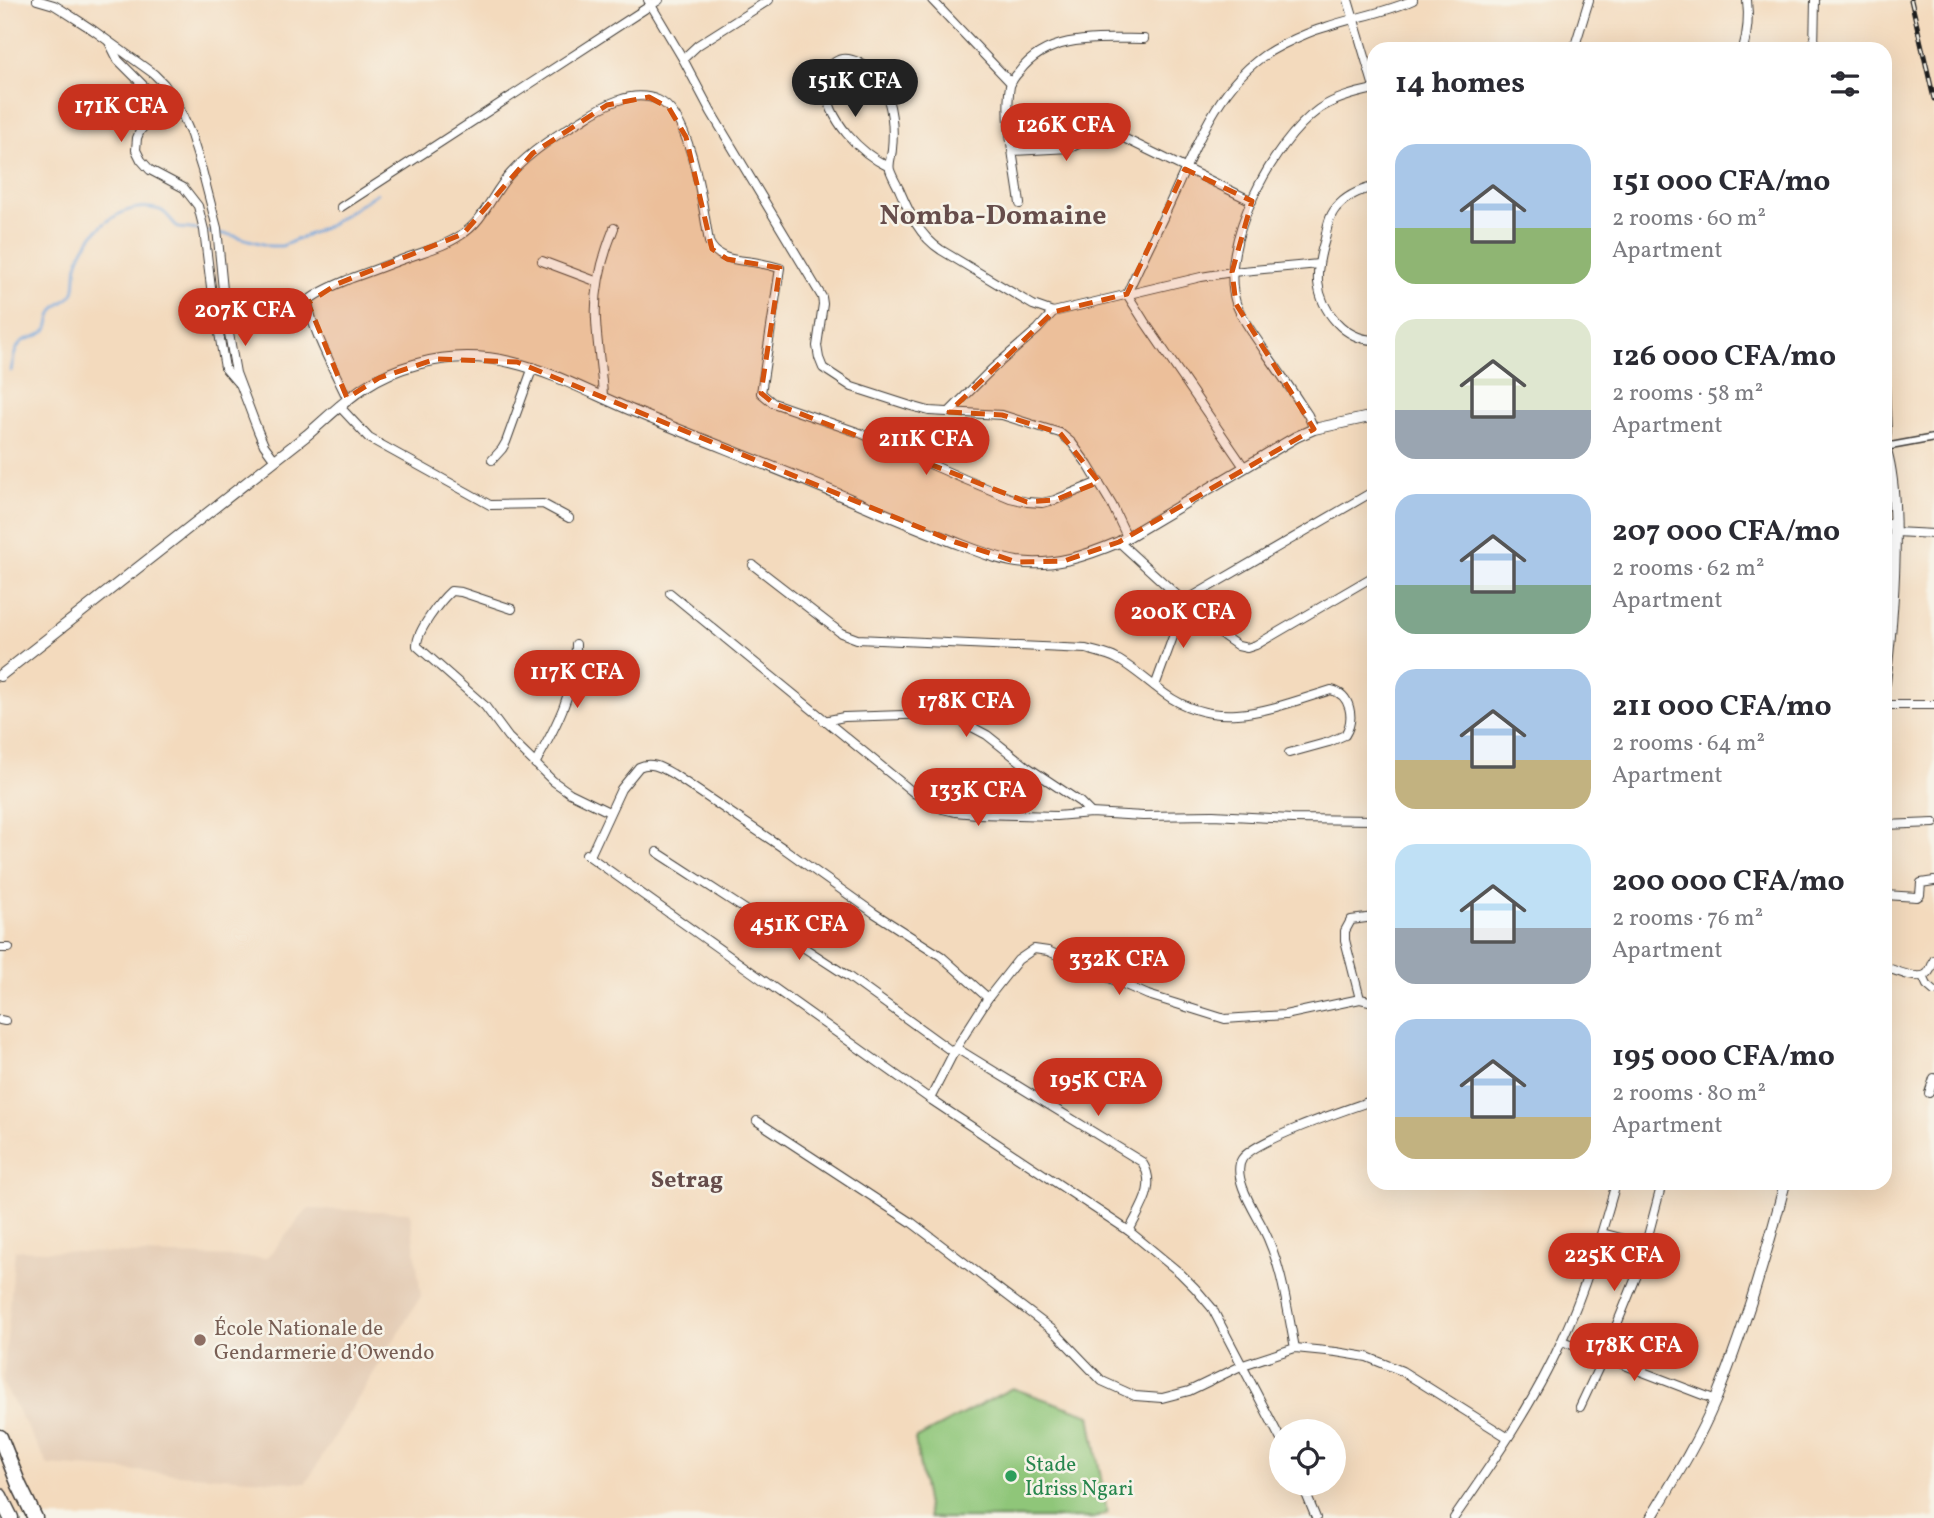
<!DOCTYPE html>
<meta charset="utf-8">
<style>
:root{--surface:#fff;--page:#f7f7f7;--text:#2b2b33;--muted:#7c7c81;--accent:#c8321e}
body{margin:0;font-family:Vollkorn,serif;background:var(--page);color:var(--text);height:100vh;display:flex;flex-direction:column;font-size:26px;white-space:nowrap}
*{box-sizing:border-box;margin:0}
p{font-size:23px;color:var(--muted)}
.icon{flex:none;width:38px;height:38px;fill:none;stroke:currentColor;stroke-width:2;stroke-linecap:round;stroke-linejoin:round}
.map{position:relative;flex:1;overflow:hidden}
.details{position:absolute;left:1367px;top:42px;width:525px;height:1148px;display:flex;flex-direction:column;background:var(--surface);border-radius:21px;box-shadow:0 7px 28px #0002}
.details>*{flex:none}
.fabs{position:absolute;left:1269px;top:1419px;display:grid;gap:14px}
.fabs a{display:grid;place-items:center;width:77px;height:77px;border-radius:50%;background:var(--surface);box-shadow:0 7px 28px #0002;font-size:35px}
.price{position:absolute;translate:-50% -60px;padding:0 16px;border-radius:24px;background:var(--accent);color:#fff;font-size:23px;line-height:46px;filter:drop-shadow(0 2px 4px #0008)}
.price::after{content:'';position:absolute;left:50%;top:42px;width:21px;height:16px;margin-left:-10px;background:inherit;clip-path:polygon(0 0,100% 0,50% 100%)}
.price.current{background:#222;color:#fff}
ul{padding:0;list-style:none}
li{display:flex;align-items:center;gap:21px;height:175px;padding:0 28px}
li span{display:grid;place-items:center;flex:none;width:196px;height:140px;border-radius:21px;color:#555}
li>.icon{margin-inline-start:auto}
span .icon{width:84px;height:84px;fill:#fffc;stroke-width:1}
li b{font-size:30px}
h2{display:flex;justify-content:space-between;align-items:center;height:84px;padding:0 28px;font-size:30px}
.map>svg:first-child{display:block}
</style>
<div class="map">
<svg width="1934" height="1518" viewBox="0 0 1934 1518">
<rect width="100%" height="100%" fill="#f7f3e8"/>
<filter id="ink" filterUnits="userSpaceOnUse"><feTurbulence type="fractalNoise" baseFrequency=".0143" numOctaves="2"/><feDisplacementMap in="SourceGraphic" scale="14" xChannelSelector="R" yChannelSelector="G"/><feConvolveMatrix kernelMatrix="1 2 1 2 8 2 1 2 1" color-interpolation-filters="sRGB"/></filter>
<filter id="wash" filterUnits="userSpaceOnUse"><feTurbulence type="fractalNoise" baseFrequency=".00686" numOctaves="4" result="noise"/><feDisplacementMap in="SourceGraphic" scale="28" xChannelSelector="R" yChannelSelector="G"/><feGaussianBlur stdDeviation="1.57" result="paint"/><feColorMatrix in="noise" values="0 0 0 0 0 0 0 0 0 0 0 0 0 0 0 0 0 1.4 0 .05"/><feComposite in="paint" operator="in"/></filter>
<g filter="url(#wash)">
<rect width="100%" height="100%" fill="#f3dabd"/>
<path fill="#e3cab2" d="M308,1209l102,3 11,84 -115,187 -258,-18 -45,-81 12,-134 252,8z"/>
<path fill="#8fc679" stroke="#56714a" stroke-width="2" d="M1012,1388l78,27 17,98 -13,5h-165l-14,-79z"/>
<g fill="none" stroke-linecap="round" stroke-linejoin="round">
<g stroke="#6fa5dd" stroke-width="2.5">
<path d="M208,232l23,3 39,11h12l46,-20 49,-33"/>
<path d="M11,371c2,-10 4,-27 14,-31 9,-3 15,-4 22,-10 3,-6 3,-15 7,-20 5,-8 16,-9 20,-18 3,-9 1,-18 3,-27 9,-33 47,-67 83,-55 8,3 12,13 19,18l22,2"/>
</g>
</g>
</g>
<g filter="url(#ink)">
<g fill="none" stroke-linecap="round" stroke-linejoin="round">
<defs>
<path id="pedestrian" d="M1885,447l49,-9"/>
<g id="minor">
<path d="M37,0l17,5 8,5 31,20 61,44 10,10 13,19 14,32 11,35 15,58 8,83 11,62 22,58 6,14 11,15"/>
<path d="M659,0l-8,5 32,54"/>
<path d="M769,0l-71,45 -15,14 28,53 111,185 1,7 -6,42 2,12 4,10 29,19 59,19 18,5 73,4 58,18 12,10 16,22 24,40 15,32"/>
<path d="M932,0l79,83"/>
<path d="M1348,0l26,87"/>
<path d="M109,42l9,18 29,29 4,5 3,10 1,7 -5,9 -10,11 -3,7 -1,12 5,10 9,10 34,18 14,18 6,24 7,57 14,81 12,14"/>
<path d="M1574,49l15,-49"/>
<path d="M1743,49c5,-17 6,-32 4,-49"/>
<path d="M1814,49l1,-49"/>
<path d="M1095,124l157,77"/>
<path d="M1013,151l57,-3 38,-18"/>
<path d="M889,167c-29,-14 -62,-47 -63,-82 -1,-9 0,-18 9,-23 8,-6 17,-3 25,1 30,15 35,56 32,86 0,6 -4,14 -2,21 2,6 6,13 9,19 10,23 20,47 42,61l92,55 20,7 148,-35 31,-5 87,-8"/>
<path d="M1374,187c-14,3 -29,10 -38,21 -7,8 -9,20 -11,31 -4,13 -8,28 -7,43 3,29 26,57 56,58"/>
<path d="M1020,204c-4,-34 -16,-85 -10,-118 2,-6 5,-10 9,-14 29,-39 81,-33 125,-33"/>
<path d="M341,207l310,-202 -3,-5"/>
<path d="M542,261l56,21"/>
<path d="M1885,385l2,47 -2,15"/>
<path d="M603,397c-1,-26 -6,-52 -7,-77 -2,-32 6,-62 18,-92"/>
<path d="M347,398c-9,-20 -41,-79 -38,-98 12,-10 29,-16 43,-22 20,-7 40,-15 60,-22 17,-6 35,-11 49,-21 24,-15 31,-42 50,-62 20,-22 47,-39 72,-54 21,-14 49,-30 75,-19 34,14 45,108 51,142 9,20 30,17 49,21 7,1 14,3 22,5l-19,125 12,10 87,30 104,46 46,19 17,4 15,1 13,-3 44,-18"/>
<path d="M339,406l30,32 121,67 53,-1 26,14"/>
<path d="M949,412l43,-43 46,-40 15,-17"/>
<path d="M1314,429l-6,-14c-14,-21 -27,-41 -42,-62 -10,-16 -24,-32 -30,-50 -18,-58 36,-160 83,-194 16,-11 36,-16 55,-20"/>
<path d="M492,460l10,-11 4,-7 27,-75"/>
<path d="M1244,467l-100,-146 -17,-27c15,-35 33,-68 48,-102 25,-55 49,-119 107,-147 14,-7 29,-14 44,-18 29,-10 59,-14 87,-27"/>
<path d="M1885,527l10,-6"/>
<path d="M1895,532l39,2"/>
<path d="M1119,542l96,88 23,16 9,2 9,-3 118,-69"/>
<path d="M753,565l88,68 16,6 229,10c10,3 22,5 31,10 15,8 34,25 48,35 54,39 110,13 166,-4 20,4 24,29 14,45l-16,7 -40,11"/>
<path d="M670,593l244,200 29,16 12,3 22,2 79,2 35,-3 52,3 70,-1 79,4 82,1"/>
<path d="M1183,602l191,-111"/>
<path d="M512,609l-51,-17 -10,-1c-11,10 -35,41 -34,55l68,60 23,31 45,44 17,12 39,19"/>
<path d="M1155,686l30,-82"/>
<path d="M1885,705h49"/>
<path d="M824,721l20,-4 89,-3 20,3 34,18 39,31 54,36 11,11"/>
<path d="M535,764c21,-37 42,-77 41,-120"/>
<path d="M1885,825l49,-2"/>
<path d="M657,852l192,125 105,76"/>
<path d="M586,854l344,245 199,132 51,42 15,15 17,20 69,132"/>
<path d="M590,856l31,-67 18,-22c12,-6 23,1 34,7l110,74 91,65 67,43 47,42"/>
<path d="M1885,895l32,2 3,-2 1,-12 13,-2"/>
<path d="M0,948h9"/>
<path d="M1885,967c9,3 31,13 40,8 5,-2 7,-10 9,-15"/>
<path d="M1923,976l4,9 7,6"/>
<path d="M1360,999l-15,-59v-9l6,-11 23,-3"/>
<path d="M0,1020l5,1"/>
<path d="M956,1048l186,114c16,25 -2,46 -13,69"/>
<path d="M1929,1093l5,-15"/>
<path d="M930,1099l26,-51 32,-50 30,-38 16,-11 14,2 100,44 77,24 60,-4 75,-16 14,3"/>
<path d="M757,1121l154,101 143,109 48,50 33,15 27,2 27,-7 54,-26 52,-17 41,4 31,5 35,14 105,66"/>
<path d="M1602,1233l45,12"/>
<path d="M1562,1341l154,59"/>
<path d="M1295,1348c-8,-40 -13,-83 -32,-120 -8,-16 -32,-52 -21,-69 12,-19 106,-50 132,-59"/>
<path d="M1580,1407l24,-51 35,-86 23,-87"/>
<path d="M1302,1484l14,34"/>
<path d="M1454,1518c39,-56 80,-115 108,-178 23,-50 39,-104 54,-157"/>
</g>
<g id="tertiary">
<path d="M1885,447c6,18 8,39 9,58 3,59 -2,119 -9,178"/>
<path d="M0,676l307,-241c38,-33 60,-58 110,-71 86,-24 146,18 221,49 72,30 145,57 216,88 36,15 71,30 108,44 18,7 36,14 55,17 37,5 69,-6 102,-20l177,-105 18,-8 60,-13"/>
<path d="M1651,1518c23,-38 47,-76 64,-117 29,-70 51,-145 70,-218"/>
</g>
<g id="trunk">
<path d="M0,1437l19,48 16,33"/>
<path d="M0,1496l11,22"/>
</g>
</defs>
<use href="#pedestrian" stroke="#3c3834" stroke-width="9"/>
<use href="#minor" stroke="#3c3834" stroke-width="10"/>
<use href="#tertiary" stroke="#3c3834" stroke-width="12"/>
<use href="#trunk" stroke="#3c3834" stroke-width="17"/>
<use href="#pedestrian" stroke="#fff" stroke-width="6"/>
<use href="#minor" stroke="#fff" stroke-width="8"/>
<use href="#tertiary" stroke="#fff" stroke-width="10"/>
<use href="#trunk" stroke="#fff" stroke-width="14"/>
<defs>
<path id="rail" d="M1911,0l23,99"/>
</defs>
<use href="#rail" stroke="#1c1c1c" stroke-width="5"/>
<use href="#rail" stroke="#f7f3e8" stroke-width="2.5" stroke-dasharray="8" stroke-linecap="butt"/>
</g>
</g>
<path fill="#d4530e" fill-opacity="0.2" stroke="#d4530e" stroke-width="5" stroke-dasharray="14 9" stroke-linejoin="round" d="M649,97l20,11 17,29 26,112 15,10 53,9 -19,125 12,10 254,99 28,-2 44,-18 -39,-49 -58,-18 -53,-3 104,-100 74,-18 58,-125 67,32 -20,71 4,32 78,125 -195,113 -55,19 -47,1 -62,-20 -438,-180 -81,-3 -57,19 -32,20 -39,-95 29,-19 126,-50 70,-81 74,-48z"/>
<circle fill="#8d6e63" stroke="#f7f3e8" stroke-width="2.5" cx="200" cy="1340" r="7"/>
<circle fill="#2e9e5b" stroke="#f7f3e8" stroke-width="2.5" cx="1011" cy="1476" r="7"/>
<g text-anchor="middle" stroke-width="5" stroke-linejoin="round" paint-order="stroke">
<g font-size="21" fill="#785e54" stroke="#f7f3e8" text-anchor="start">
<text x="214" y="1335">École Nationale de<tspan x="214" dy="24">Gendarmerie d’Owendo</tspan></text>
</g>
<g font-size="21" fill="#27864d" stroke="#f7f3e8" text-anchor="start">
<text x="1025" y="1471">Stade<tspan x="1025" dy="24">Idriss Ngari</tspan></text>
</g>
<g font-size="24" font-weight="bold" fill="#664d4b" stroke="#f7f3e8">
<text x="687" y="1187">Setrag</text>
</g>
<g font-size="28" font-weight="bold" fill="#664d4b" stroke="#f7f3e8">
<text x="993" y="224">Nomba-Domaine</text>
</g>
</g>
</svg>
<div class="fabs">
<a><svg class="icon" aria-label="locate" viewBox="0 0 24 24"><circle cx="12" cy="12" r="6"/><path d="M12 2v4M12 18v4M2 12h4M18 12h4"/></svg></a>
</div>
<b class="price current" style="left:855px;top:119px">151K CFA</b>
<b class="price" style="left:121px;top:144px">171K CFA</b>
<b class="price" style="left:1066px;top:163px">126K CFA</b>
<b class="price" style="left:245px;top:348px">207K CFA</b>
<b class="price" style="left:926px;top:477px">211K CFA</b>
<b class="price" style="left:1183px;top:650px">200K CFA</b>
<b class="price" style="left:577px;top:710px">117K CFA</b>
<b class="price" style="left:966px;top:739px">178K CFA</b>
<b class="price" style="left:978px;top:828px">133K CFA</b>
<b class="price" style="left:799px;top:962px">451K CFA</b>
<b class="price" style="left:1119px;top:997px">332K CFA</b>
<b class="price" style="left:1098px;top:1118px">195K CFA</b>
<b class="price" style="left:1614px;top:1293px">225K CFA</b>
<b class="price" style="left:1634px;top:1383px">178K CFA</b>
<section class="details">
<h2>14 homes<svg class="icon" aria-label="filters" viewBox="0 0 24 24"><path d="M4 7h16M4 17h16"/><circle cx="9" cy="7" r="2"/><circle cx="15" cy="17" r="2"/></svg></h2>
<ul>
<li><span style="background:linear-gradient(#a9c7e8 60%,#8fb573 0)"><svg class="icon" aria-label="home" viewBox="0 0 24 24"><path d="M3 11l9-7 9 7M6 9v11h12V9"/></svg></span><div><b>151 000 CFA/mo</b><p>2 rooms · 60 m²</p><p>Apartment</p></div></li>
<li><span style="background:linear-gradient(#dfe7d0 65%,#9aa5b1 0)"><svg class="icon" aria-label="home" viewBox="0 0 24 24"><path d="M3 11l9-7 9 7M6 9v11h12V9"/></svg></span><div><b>126 000 CFA/mo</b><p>2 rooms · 58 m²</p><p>Apartment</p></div></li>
<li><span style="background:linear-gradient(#a9c7e8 65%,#7fa58c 0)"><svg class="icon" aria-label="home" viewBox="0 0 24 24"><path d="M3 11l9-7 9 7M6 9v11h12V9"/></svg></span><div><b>207 000 CFA/mo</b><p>2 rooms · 62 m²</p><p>Apartment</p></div></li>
<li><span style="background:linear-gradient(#a9c7e8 65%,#c2b280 0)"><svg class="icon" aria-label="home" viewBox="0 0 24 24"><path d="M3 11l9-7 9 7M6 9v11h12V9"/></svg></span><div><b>211 000 CFA/mo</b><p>2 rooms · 64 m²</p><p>Apartment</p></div></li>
<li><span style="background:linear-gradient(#bfe0f5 60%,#9aa5b1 0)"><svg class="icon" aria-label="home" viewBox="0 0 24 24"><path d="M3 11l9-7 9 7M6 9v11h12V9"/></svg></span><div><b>200 000 CFA/mo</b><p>2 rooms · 76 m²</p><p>Apartment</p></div></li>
<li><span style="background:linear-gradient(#a9c7e8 70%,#c2b280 0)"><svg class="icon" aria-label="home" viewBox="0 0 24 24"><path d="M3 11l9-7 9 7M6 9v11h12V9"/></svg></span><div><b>195 000 CFA/mo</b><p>2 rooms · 80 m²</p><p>Apartment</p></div></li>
</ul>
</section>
</div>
